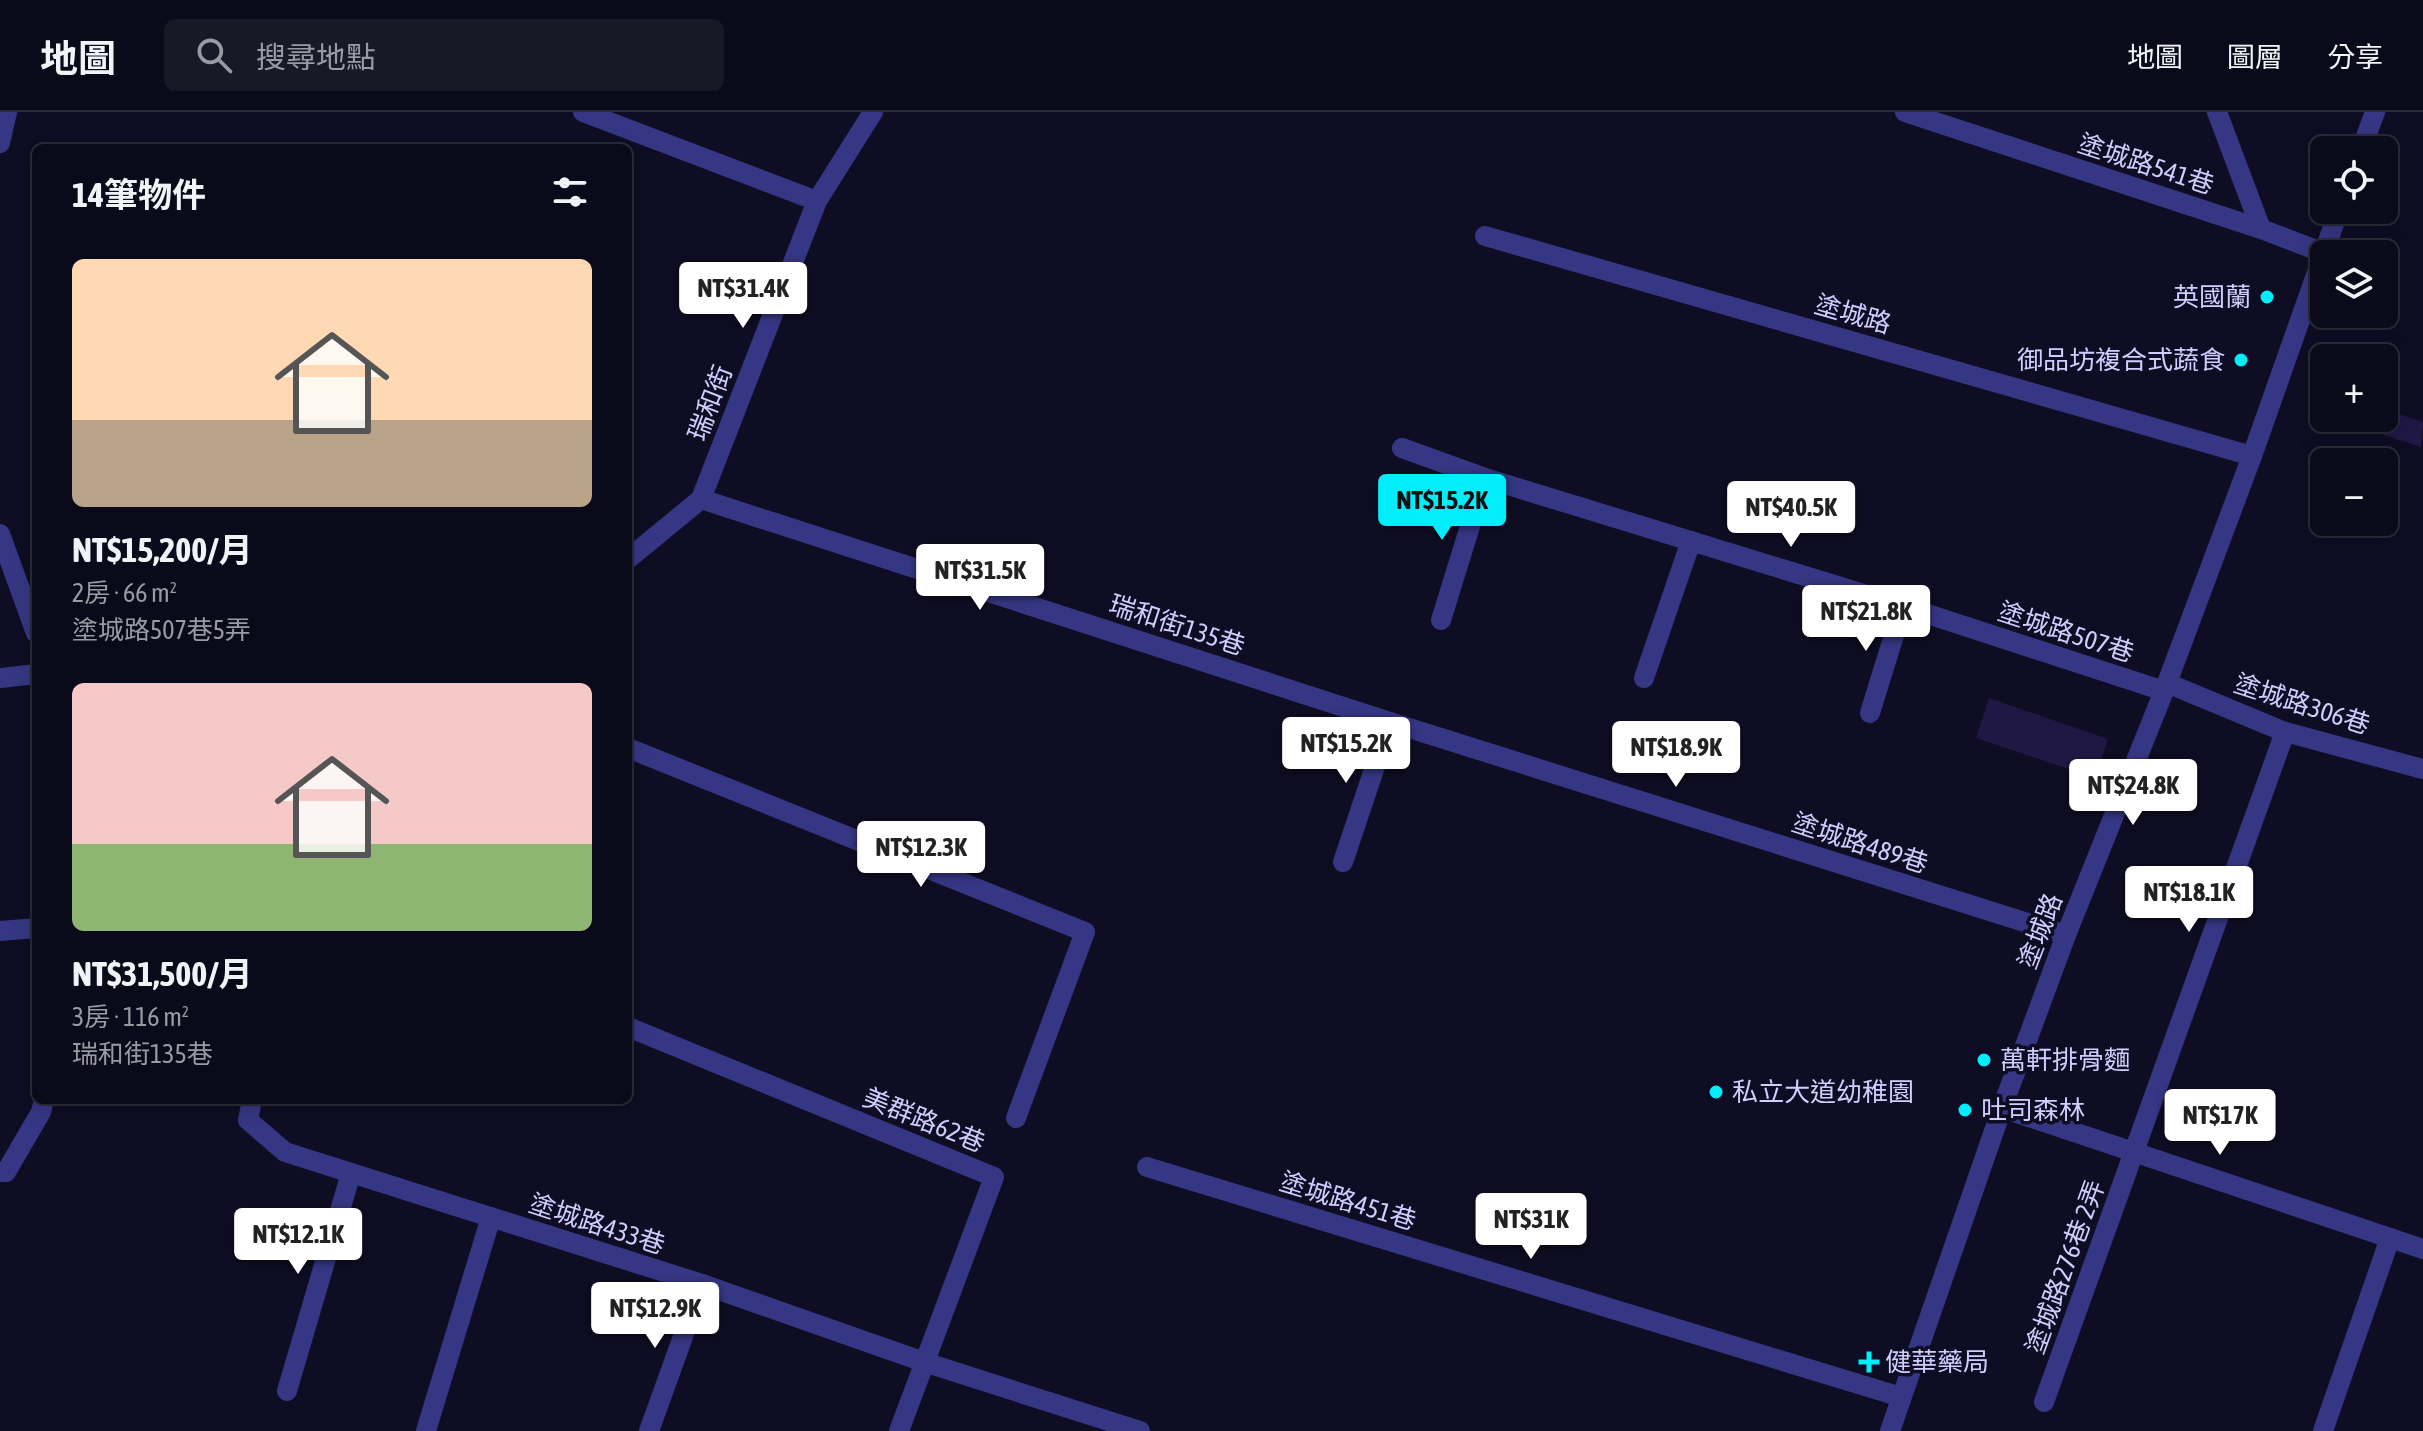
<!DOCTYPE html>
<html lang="zh-TW">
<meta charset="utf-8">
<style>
:root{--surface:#0b0a1a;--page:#191827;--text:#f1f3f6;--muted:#9a9aa2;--line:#2b2b39;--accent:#00edf9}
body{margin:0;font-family:"Asap Condensed","Noto Sans TC",sans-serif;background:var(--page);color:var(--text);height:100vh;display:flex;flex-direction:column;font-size:30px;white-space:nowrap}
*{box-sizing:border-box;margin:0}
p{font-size:26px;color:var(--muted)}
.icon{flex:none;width:44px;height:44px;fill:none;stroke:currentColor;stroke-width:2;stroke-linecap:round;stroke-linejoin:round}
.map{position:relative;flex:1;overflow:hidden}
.details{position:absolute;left:32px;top:32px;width:600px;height:960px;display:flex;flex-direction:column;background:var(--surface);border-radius:12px;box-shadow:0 4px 20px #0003,0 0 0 2px var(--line)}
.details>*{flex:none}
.controls{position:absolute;left:2310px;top:24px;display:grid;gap:16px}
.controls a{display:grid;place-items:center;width:88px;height:88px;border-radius:12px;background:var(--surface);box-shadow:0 4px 20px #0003,0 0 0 2px var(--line);font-size:40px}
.price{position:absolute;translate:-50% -68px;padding:0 18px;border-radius:8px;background:#fff;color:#222;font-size:26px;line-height:52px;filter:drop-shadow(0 2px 4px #0008)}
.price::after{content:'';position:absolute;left:50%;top:48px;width:24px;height:18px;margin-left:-12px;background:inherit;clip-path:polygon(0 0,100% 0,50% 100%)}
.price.active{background:var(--accent);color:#111}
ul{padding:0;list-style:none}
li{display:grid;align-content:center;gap:16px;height:424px;padding:0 40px}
li span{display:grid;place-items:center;height:248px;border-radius:12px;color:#555}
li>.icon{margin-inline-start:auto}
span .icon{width:144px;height:144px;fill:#fffc;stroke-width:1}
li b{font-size:34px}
h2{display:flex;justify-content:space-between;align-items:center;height:96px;padding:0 40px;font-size:34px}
header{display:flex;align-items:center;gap:48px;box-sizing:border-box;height:112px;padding:0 40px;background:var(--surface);border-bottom:2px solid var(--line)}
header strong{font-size:38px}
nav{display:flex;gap:44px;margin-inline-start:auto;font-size:28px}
.search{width:560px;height:72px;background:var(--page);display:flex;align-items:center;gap:20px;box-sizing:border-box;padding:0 28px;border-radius:12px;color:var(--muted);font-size:30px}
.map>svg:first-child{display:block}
</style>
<header>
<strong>地圖</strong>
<div class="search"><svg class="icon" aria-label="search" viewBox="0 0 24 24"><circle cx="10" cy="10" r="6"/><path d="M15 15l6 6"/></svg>搜尋地點</div>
<nav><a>地圖</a><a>圖層</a><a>分享</a></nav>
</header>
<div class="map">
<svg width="2423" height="1319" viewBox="0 0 2423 1319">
<rect width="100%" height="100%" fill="#0f0d23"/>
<g fill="#1f1844">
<path d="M2384,297l39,13 -2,25 -87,-28 50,-1z"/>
<path d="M1989,586l119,41 -13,39 -119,-40z"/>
</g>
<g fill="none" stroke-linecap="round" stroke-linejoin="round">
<g stroke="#363784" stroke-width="20">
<path d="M583,0l234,89"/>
<path d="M1905,0l356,117 63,24"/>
<path d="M2217,0l44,117"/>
<path d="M0,31l7,-31"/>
<path d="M2361,38l14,-38"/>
<path d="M1485,124l767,220"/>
<path d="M1402,336l83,30 418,128 261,85"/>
<path d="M701,387l689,223 676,213"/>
<path d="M0,422l36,99"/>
<path d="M628,447l73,-60 116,-298 56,-89"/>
<path d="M1441,508l44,-142"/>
<path d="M0,566l36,-4"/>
<path d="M1644,566l47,-137"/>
<path d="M2167,571l118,49 138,37"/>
<path d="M1870,601l33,-107"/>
<path d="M628,636l457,184 -69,186"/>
<path d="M1343,750l47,-140"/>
<path d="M0,819l36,-3"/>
<path d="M628,915l366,150 -95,254"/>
<path d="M252,988l-4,20 37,32 417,132 222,78 216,69"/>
<path d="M2002,996l421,141"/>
<path d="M1147,1055l754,230"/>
<path d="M0,1060h6l35,-60 3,-12"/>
<path d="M287,1279l64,-218"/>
<path d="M2044,1290l241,-670"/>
<path d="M426,1319l65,-214"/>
<path d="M649,1319l53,-147"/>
<path d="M1890,1319l112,-323 64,-173 98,-244 88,-235 87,-246"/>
<path d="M2323,1319l67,-193"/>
</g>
</g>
<g fill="#00edf9" stroke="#0f0d23" stroke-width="3">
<circle cx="2267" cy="185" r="8"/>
<circle cx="2241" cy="248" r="8"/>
<circle cx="1984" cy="948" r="8"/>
<circle cx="1716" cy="980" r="8"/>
<circle cx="1965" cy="998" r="8"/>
<path d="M1865 1238h8v8h8v8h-8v8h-8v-8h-8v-8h8z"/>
</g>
<g text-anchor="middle" stroke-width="7" stroke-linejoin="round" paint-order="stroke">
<g font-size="26" fill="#d1ceff" stroke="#0f0d23">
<text transform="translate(2146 52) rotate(18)" y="9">塗城路541巷</text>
<text transform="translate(1853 202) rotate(16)" y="9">塗城路</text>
<text transform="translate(710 291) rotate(-69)" y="9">瑞和街</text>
<text transform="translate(1177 513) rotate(18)" y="9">瑞和街135巷</text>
<text transform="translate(2066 520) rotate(18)" y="9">塗城路507巷</text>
<text transform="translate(2302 592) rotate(18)" y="9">塗城路306巷</text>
<text transform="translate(1860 731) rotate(18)" y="9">塗城路489巷</text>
<text transform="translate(2040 819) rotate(-69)" y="9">塗城路</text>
<text transform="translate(924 1008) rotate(22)" y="9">美群路62巷</text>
<text transform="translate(1348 1089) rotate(17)" y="9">塗城路451巷</text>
<text transform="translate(597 1112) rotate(18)" y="9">塗城路433巷</text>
<text transform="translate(2065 1155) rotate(-70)" y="9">塗城路276巷 2弄</text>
</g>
<g font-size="26" fill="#d1ceff" stroke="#0f0d23" text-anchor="start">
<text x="2251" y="194" text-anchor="end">英國蘭</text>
<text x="2225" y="257" text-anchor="end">御品坊複合式蔬食</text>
<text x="2000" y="957">萬軒排骨麵</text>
<text x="1732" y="989">私立大道幼稚園</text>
<text x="1981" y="1007">吐司森林</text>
<text x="1885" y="1259">健華藥局</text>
</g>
</g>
</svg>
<div class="controls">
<a><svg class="icon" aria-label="locate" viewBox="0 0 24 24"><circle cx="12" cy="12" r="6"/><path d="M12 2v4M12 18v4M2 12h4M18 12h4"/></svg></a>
<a><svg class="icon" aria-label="layers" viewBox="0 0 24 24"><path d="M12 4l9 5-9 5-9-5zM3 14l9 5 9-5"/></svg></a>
<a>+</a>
<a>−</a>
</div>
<b class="price" style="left:743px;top:218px">NT$31.4K</b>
<b class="price active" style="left:1442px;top:430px">NT$15.2K</b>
<b class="price" style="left:1791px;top:437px">NT$40.5K</b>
<b class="price" style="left:980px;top:500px">NT$31.5K</b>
<b class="price" style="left:1866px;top:541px">NT$21.8K</b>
<b class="price" style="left:1346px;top:673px">NT$15.2K</b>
<b class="price" style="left:1676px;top:677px">NT$18.9K</b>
<b class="price" style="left:2133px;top:715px">NT$24.8K</b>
<b class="price" style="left:921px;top:777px">NT$12.3K</b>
<b class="price" style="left:2189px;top:822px">NT$18.1K</b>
<b class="price" style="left:2220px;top:1045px">NT$17K</b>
<b class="price" style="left:1531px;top:1149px">NT$31K</b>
<b class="price" style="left:298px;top:1164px">NT$12.1K</b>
<b class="price" style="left:655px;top:1238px">NT$12.9K</b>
<section class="details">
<h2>14筆物件<svg class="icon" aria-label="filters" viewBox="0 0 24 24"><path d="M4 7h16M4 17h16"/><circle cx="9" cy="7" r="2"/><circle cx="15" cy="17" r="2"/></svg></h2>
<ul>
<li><span style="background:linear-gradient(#ffd9b3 65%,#b9a48a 0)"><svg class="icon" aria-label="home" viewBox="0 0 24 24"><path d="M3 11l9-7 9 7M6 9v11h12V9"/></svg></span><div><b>NT$15,200/月</b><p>2房 · 66 m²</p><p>塗城路507巷5弄</p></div></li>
<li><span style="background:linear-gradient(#f6c9c9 65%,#8fb573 0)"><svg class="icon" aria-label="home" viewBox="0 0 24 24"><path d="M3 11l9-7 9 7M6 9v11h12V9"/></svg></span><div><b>NT$31,500/月</b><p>3房 · 116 m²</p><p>瑞和街135巷</p></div></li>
</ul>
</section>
</div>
